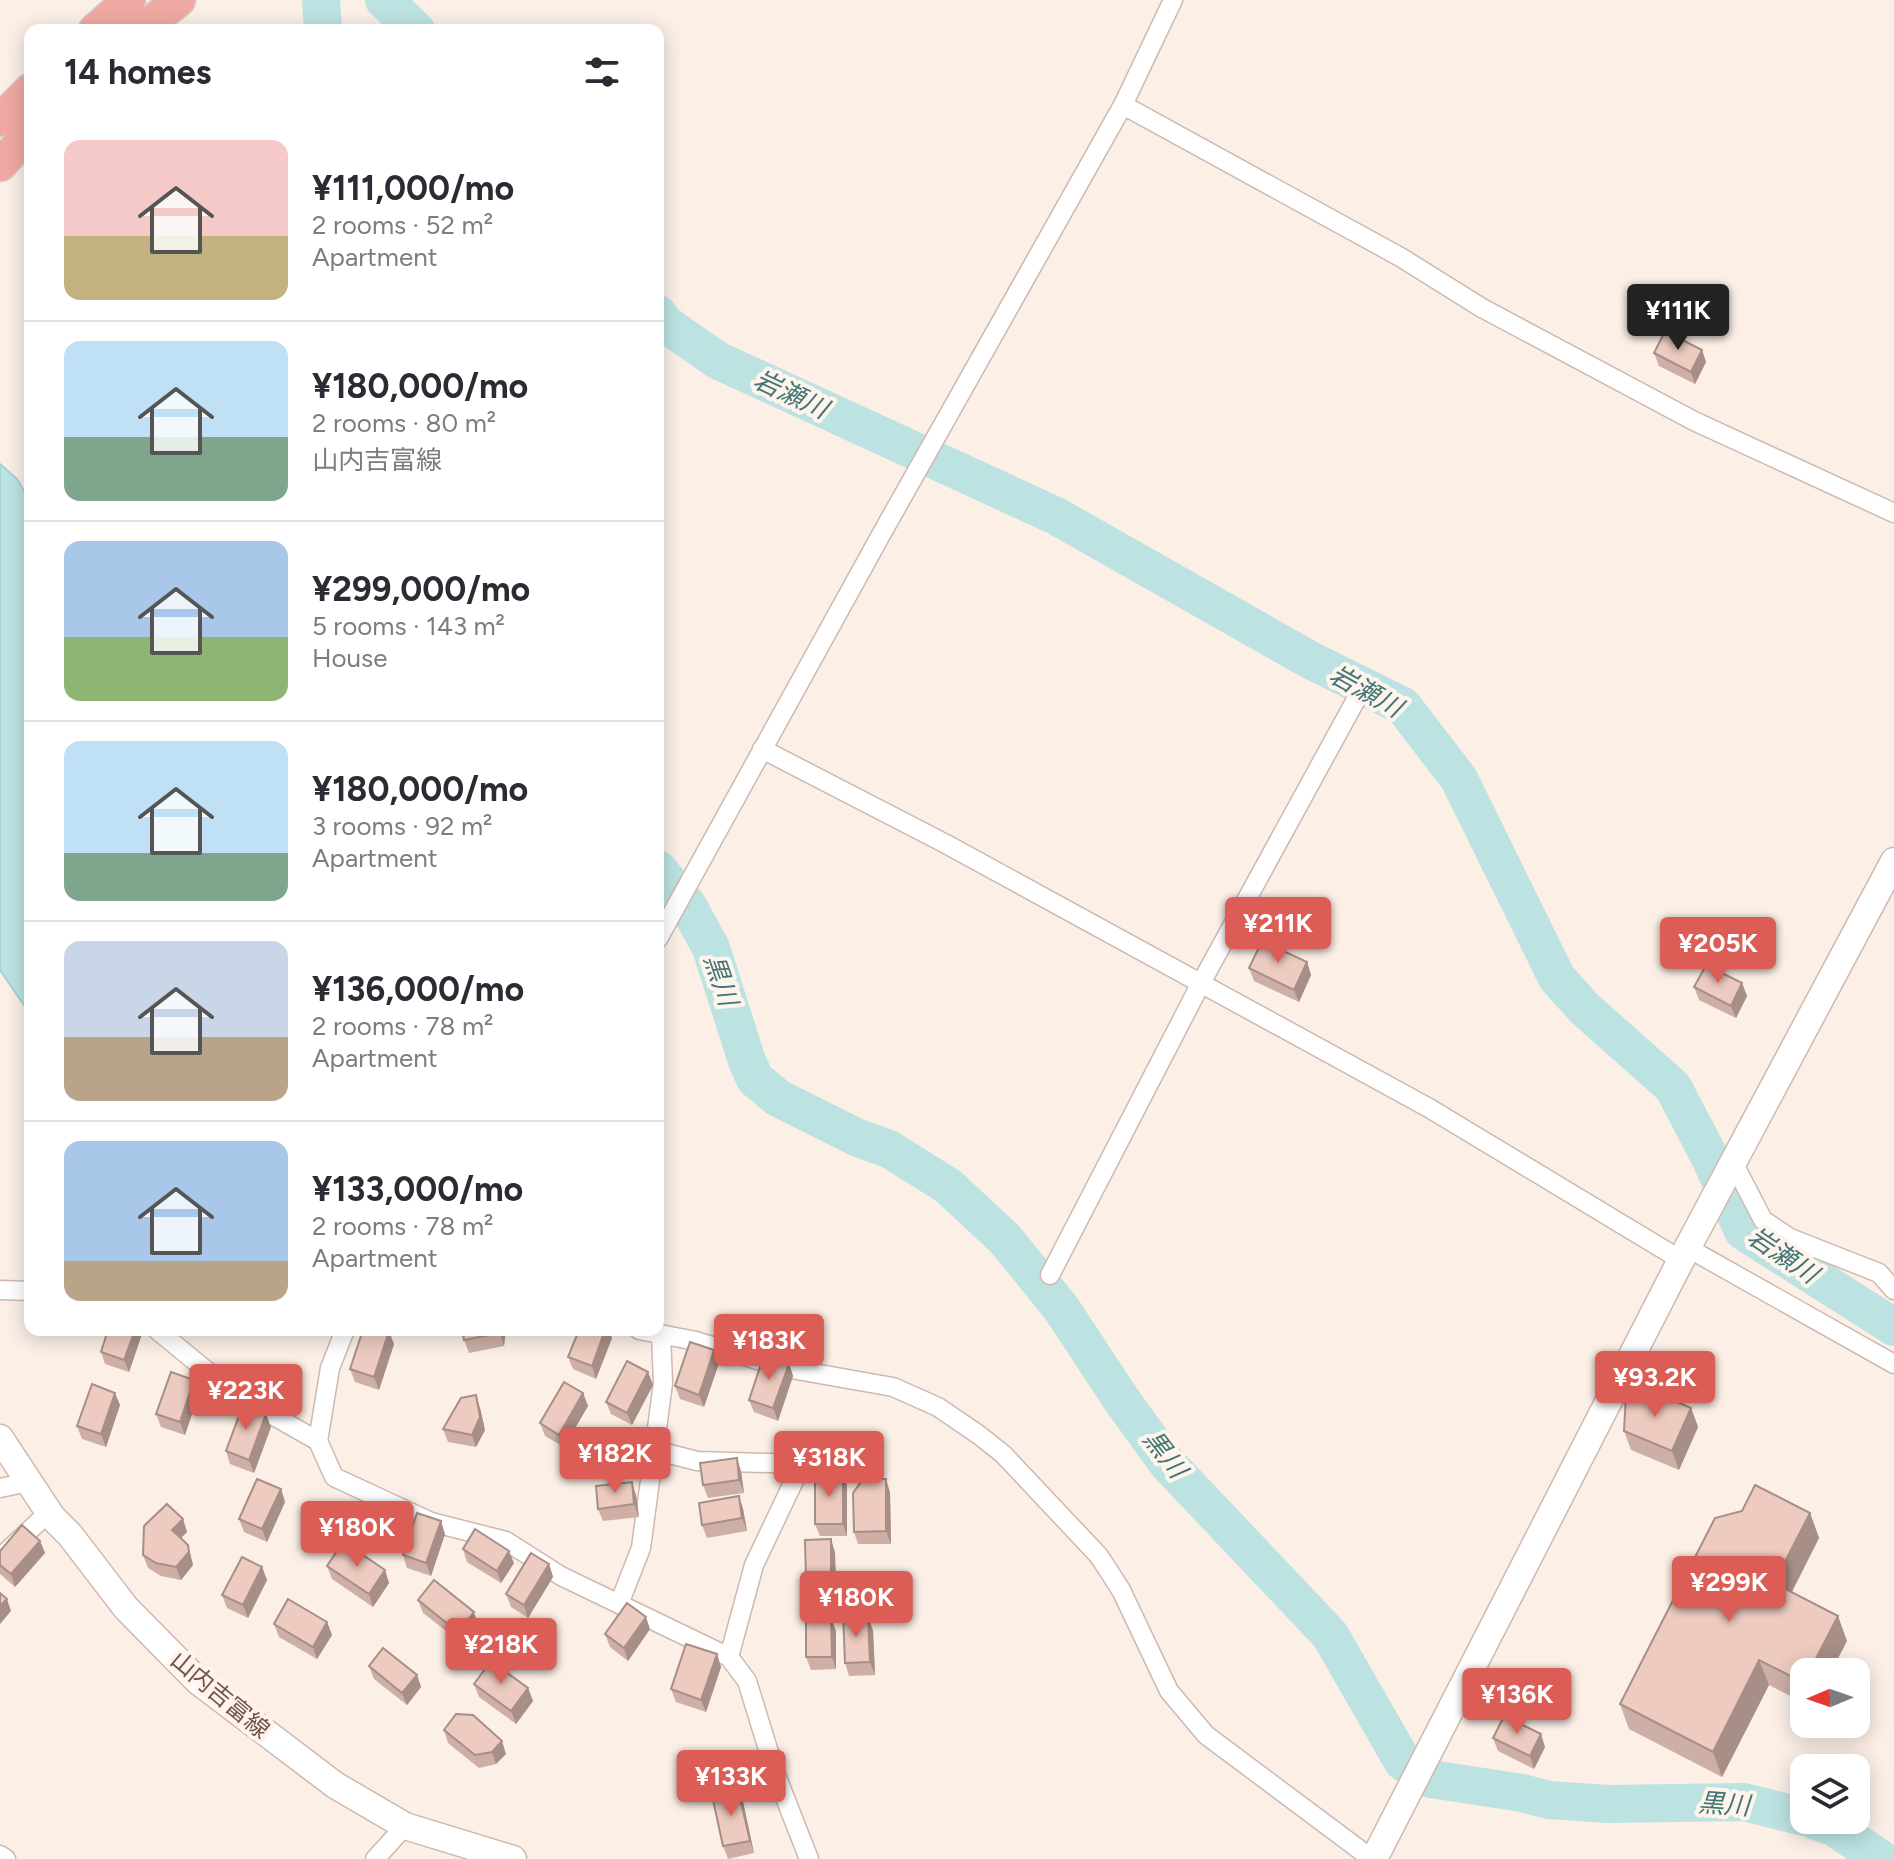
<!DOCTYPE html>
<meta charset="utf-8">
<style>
:root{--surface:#fff;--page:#f2f2f3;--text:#2b2b33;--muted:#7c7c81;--line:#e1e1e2;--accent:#db5d55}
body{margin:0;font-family:Figtree,"Noto Sans JP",sans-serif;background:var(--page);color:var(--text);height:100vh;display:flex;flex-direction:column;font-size:30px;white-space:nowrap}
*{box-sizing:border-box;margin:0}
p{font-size:26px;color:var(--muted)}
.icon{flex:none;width:44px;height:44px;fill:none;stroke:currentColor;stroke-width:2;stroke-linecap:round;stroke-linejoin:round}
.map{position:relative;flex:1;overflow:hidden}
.sheet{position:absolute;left:24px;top:24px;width:640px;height:1312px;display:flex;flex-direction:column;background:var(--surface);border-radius:16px;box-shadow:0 4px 20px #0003}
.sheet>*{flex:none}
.needle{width:52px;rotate:268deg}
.controls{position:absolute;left:1790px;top:1658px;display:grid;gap:16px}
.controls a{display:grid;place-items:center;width:80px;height:80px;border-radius:16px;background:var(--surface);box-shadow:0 4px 20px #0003;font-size:40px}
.price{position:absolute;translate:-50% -68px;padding:0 18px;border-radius:8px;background:var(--accent);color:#fff;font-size:26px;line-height:52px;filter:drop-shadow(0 2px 4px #0008)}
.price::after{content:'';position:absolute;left:50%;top:48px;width:24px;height:18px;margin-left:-12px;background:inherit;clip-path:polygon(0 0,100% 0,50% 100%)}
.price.on{background:#222;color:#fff}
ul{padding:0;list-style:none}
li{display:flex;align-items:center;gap:24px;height:200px;padding:0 40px}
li+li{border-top:2px solid var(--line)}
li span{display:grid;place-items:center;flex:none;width:224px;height:160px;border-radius:16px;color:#555}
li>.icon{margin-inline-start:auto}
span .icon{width:96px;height:96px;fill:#fffc;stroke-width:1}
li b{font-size:34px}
h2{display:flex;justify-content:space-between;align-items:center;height:96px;padding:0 40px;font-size:34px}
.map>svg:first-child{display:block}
</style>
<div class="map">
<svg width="1894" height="1859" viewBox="0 0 1894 1859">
<rect width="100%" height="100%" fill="#fbefe6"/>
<path fill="#bce3e2" stroke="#a3d4d3" stroke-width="2" d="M0,464l17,15 13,22v513l-30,-44z"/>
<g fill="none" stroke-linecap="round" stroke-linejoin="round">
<g stroke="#bce3e2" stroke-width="38">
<path d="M321,0l2,30"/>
<path d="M384,0l32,30"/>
<path d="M658,314l6,9 53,37 339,156 254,144 93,46 56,73 98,199 28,31 88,78 37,71 33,73 151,96"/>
<path d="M658,869l30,37 23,42 36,113 8,18 23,19 80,40 31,11 59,37 57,53 56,69 62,94 45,62 162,171 73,127 28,17 91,14 27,7 59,4 136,-2 60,15"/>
<path d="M1813,1820l22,8 46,31"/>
</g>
<defs>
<g id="street">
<path d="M1123,105l279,153 80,50 212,113 200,92"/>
<path d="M762,749l184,95 483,264 252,152"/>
<path d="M658,939l224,-406 241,-428 50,-105"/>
<path d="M1734,1164l29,56 27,18 89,35 15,17"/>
<path d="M1688,1248l206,116"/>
<path d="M1050,1275l151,-292 157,-287"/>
<path d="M0,1290l30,1"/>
<path d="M157,1330l78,64 83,47"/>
<path d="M345,1330l-15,38 -12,73 16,36 97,45 75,19 55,35 168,81 18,24 29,94 33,84"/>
<path d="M639,1330l57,11 84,26 113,20 45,20 41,28 24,19 96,102 22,34 48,101 37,44 166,124"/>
<path d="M654,1450l43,11 105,3 -48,101 -25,92"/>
<path d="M0,1488l29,-6"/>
<path d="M0,1558l49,-46"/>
<path d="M619,1604l22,-56 22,-165 -2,-49"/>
<path d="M0,1855l6,4"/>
<path d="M375,1859l30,-33"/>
</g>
<g id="secondary">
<path d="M0,1438l52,79 18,18 56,73 73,74 136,103 70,41 108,33"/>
<path d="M1374,1859l307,-599 213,-399"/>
</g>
<g id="highway">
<path d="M95,30l34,-30"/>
<path d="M141,30l38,-30"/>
<path d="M0,120l30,-30"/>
<path d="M0,165l30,-32"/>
</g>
</defs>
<use href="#street" stroke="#ceb8b0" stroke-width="21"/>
<use href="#secondary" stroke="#d0b7ae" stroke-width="29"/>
<use href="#highway" stroke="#d5ccca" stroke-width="35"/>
<use href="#street" stroke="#fff" stroke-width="18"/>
<use href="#secondary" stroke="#fff" stroke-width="26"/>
<use href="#highway" stroke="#f0a9a2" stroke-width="32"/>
</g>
<g fill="#cdafa5">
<path d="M1702,350l4,12 -11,22 -36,-18 -5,-13z"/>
<path d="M1307,962l4,13 -12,27 -45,-21 -5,-13z"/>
<path d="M1742,983l5,13 -11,22 -37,-18 -5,-13z"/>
<path d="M506,1330l-2,16 -35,7 -5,-13z"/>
<path d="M143,1331l-14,41 -24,-8 -4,-12z"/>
<path d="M612,1338l-16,41 -23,-10 -5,-12z"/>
<path d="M394,1344l-15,46 -24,-8 -5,-13z"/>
<path d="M719,1363l-15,44 -24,-8 -5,-13z"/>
<path d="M789,1364l4,12 -15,45 -24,-9 -5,-12z"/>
<path d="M648,1372l5,13 -21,40 -21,-11 -5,-12z"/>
<path d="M199,1393l-14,42 -24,-8 -5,-13z"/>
<path d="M583,1393l5,13 -24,41 -19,-11 -5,-13z"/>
<path d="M120,1405l-14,42 -24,-8 -5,-13z"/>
<path d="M480,1408l5,22 -9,17 -28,-5 -5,-13z"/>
<path d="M1691,1408l7,19 -19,43 -48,-20 -7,-19z"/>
<path d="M271,1427l-17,46 -24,-9 -4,-13z"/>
<path d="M741,1471l3,22 -36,5 -5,-13z"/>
<path d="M843,1473l4,13v50h-27l-5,-12z"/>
<path d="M281,1489l4,13 -18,40 -23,-10 -5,-13z"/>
<path d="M890,1492l1,52h-33l-4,-12z"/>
<path d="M636,1495l3,22 -36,4 -5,-12z"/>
<path d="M739,1496l4,13 4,22 -40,7 -5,-13z"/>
<path d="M1810,1513l9,25 -27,54 55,49 -43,31v31l-35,-18 -47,92 -93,-48 -9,-25z"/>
<path d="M183,1519l4,13 -6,6 7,7 5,20 -12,15 -20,-4 -13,-8 -5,-13z"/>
<path d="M445,1534l-14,42 -24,-8 -4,-13z"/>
<path d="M40,1541l5,12 -30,34 -15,-13v-23z"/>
<path d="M463,1549l51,14 -13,20 -34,-21z"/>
<path d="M835,1552l1,39h-26l-4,-12z"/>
<path d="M549,1564l4,13 -25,41 -17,-11 -5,-13z"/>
<path d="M327,1566l58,4 4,13 -16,24 -41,-28z"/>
<path d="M262,1567l5,13 -19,38 -21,-10 -5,-13z"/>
<path d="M418,1600l60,25 -15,19 -40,-31z"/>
<path d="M327,1622l5,13 -15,24 -38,-22 -5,-13z"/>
<path d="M650,1629l-22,32 -18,-14 -5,-13z"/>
<path d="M873,1630l2,45 -26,1 -4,-13z"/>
<path d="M836,1631v38l-25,1 -5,-13z"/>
<path d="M717,1654l4,13 -15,45 -30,-10 -5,-13z"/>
<path d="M369,1666l48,9 4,12 -14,18 -33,-26z"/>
<path d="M474,1684l54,4 5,13 -17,23 -37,-27z"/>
<path d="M444,1730l62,24 -10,10 -17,4 -31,-25z"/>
<path d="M1493,1738l52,9 -11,22 -36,-18z"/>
<path d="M743,1802l11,51 -26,6 -5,-13z"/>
</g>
<g fill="#a78e86">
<path d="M1702,350l4,12 -11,22 -4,-12z"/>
<path d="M1307,962l4,13 -12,27 -5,-12z"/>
<path d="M1742,983l5,13 -11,22 -5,-12z"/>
<path d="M135,1330l8,1 -14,41 -5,-12z"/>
<path d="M500,1330h6l-2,16 -4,-13z"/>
<path d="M605,1330h4l3,8 -16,41 -4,-13z"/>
<path d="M389,1331l5,13 -15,46 -5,-13z"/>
<path d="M714,1350l5,13 -15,44 -5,-12z"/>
<path d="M789,1364l4,12 -15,45 -5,-13z"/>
<path d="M648,1372l5,13 -21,40 -5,-12z"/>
<path d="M194,1380l5,13 -14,42 -5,-13z"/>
<path d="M115,1393l5,12 -14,42 -5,-13z"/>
<path d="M583,1393l5,13 -24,41 -5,-12z"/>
<path d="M476,1395l4,13 5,22 -9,17 -4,-12z"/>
<path d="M1691,1408l7,19 -19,43 -7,-19z"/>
<path d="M266,1414l5,13 -17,46 -5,-13z"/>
<path d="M737,1458l4,13 3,22 -5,-13z"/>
<path d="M843,1473l4,13v50l-4,-12z"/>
<path d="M886,1479l4,13 1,52 -5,-13z"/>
<path d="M632,1482l4,13 3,22 -5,-13z"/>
<path d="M281,1489l4,13 -18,40 -5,-13z"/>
<path d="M739,1496l4,13 4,22 -5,-13z"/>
<path d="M1810,1513l9,25 -36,71 -9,-26z"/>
<path d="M183,1519l4,13 -10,10 -5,-12z"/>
<path d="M441,1521l4,13 -14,42 -5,-13z"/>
<path d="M831,1539l4,13 1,39 -5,-13z"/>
<path d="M40,1541l5,12 -30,34 -4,-13z"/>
<path d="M188,1545l5,20 -12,15 -5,-13z"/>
<path d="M509,1551l5,12 -13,20 -4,-12z"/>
<path d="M549,1564l4,13 -25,41 -4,-13z"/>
<path d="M262,1567l5,13 -19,38 -5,-13z"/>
<path d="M385,1570l4,13 -16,24 -4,-13z"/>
<path d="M7,1599l4,12 -11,13v-18z"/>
<path d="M474,1612l4,13 -15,19 -5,-12z"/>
<path d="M1838,1616l9,25 -16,31h-22z"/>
<path d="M646,1617l4,12 -22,32 -4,-13z"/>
<path d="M831,1618l5,13v38l-4,-12z"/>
<path d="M868,1618l5,12 2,45 -5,-13z"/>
<path d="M327,1622l5,13 -15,24 -4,-12z"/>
<path d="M717,1654l4,13 -15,45 -5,-12z"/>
<path d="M1759,1660l10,25 -47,92 -9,-25z"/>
<path d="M417,1675l4,12 -14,18 -5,-12z"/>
<path d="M528,1688l5,13 -17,23 -5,-13z"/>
<path d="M1541,1734l4,13 -11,22 -4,-13z"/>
<path d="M502,1741l4,13 -10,10 -4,-12z"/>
<path d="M738,1789l5,13 11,51 -4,-12z"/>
</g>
<g fill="#eecbc0" stroke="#a78e86" stroke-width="2">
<path d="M1665,331l37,19 -11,22 -37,-19z"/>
<path d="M1262,941l45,21 -13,28 -45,-22z"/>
<path d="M1706,965l36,18 -11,23 -37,-19z"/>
<path d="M108,1330h27l-11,30 -23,-8z"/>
<path d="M363,1330l26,1 -15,46 -24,-8z"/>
<path d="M462,1330h38v3l-36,7z"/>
<path d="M579,1330h26l-13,36 -24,-9z"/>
<path d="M690,1342l24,8 -15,45 -24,-9z"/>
<path d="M764,1355l25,9 -16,44 -24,-8z"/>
<path d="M627,1361l21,11 -21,41 -21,-11z"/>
<path d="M171,1372l23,8 -14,42 -24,-8z"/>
<path d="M564,1382l19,11 -24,42 -19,-12z"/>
<path d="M92,1384l23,9 -14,41 -24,-8z"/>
<path d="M1626,1394l38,2 27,12 -19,43 -48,-20z"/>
<path d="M476,1395l4,22 -8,18 -29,-6 18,-31z"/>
<path d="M243,1405l23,9 -17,46 -23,-9z"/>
<path d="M737,1458l2,22 -36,5 -3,-22z"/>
<path d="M843,1473v51h-28v-50z"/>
<path d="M257,1479l24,10 -19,40 -23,-10z"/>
<path d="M863,1479h23v52l-32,1 -1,-39z"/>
<path d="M632,1482l2,22 -36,5 -2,-23z"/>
<path d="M1755,1485l55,28 -36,70 64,33 -29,56h-5v11l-45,-23 -46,92 -93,-48 95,-186 27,-7z"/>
<path d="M739,1496l3,22 -40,7 -3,-22z"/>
<path d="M167,1504l16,15 -11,11 16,15 1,7 -13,15 -20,-4 -13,-8 1,-29z"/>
<path d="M417,1513l24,8 -15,42 -23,-8z"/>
<path d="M22,1525l18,16 -29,33 -11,-9v-14z"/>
<path d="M475,1529l34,22 -12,20 -34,-22z"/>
<path d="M831,1539v39l-25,1 -1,-39z"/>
<path d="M337,1551h20l28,19 -16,24 -42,-28z"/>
<path d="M531,1553l18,11 -25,41 -18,-11z"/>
<path d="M242,1557l20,10 -19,38 -21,-10z"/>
<path d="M434,1580l40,32 -16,20 -40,-32z"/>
<path d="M0,1593l7,6 -7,7z"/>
<path d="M288,1599l39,23 -14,25 -39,-23z"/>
<path d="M627,1603l19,14 -22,31 -19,-14z"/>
<path d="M843,1612l25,6 2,44 -25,1z"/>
<path d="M806,1618h25l1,39h-26z"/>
<path d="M686,1644l31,10 -16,46 -30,-11z"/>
<path d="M383,1648l34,27 -15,18 -33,-27z"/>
<path d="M491,1661l37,27 -17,23 -37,-27z"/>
<path d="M456,1714l17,1 29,26 -10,11 -17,3 -31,-25z"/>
<path d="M1504,1716l37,18 -11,22 -37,-18z"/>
<path d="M738,1789l12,52 -27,5 -11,-51z"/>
</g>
<g text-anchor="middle" stroke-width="8" stroke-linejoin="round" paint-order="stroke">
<g font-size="24" fill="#72544d" stroke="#fef4ec">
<text transform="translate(220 1695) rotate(40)" y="8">山内吉富線</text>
</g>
<g font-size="26" font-style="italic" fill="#427676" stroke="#fef4ec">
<text transform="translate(791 394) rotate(25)" y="9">岩瀬川</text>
<text transform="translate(1366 691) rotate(29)" y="9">岩瀬川</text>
<text transform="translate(721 980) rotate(71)" y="9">黒川</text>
<text transform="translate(1783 1255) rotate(34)" y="9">岩瀬川</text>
<text transform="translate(1165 1454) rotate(52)" y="9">黒川</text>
<text transform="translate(1724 1804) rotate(4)" y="9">黒川</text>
</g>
</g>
</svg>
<div class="controls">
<a><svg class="needle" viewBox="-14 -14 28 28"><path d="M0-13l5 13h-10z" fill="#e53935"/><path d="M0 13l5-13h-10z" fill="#7c7c81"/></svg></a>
<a><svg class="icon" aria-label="layers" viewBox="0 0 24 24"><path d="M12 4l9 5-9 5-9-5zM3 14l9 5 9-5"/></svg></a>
</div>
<b class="price on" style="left:1678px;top:352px">¥111K</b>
<b class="price" style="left:1278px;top:965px">¥211K</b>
<b class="price" style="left:1718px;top:985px">¥205K</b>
<b class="price" style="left:769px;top:1382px">¥183K</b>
<b class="price" style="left:1655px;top:1419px">¥93.2K</b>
<b class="price" style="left:246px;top:1432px">¥223K</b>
<b class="price" style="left:615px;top:1495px">¥182K</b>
<b class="price" style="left:829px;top:1499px">¥318K</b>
<b class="price" style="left:357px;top:1569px">¥180K</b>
<b class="price" style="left:1729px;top:1624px">¥299K</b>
<b class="price" style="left:856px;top:1639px">¥180K</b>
<b class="price" style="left:501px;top:1686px">¥218K</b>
<b class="price" style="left:1517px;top:1736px">¥136K</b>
<b class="price" style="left:731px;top:1818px">¥133K</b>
<section class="sheet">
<h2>14 homes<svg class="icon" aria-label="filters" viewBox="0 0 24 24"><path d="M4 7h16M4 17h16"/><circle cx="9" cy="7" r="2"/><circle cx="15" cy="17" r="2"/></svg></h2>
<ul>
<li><span style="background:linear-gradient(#f6c9c9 60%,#c2b280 0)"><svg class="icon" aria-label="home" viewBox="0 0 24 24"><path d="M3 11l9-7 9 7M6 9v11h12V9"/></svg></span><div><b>¥111,000/mo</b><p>2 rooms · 52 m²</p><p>Apartment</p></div></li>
<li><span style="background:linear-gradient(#bfe0f5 60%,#7fa58c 0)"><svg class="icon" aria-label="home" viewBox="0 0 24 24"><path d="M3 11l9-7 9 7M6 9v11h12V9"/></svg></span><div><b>¥180,000/mo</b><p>2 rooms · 80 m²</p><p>山内吉富線</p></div></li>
<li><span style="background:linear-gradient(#a9c7e8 60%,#8fb573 0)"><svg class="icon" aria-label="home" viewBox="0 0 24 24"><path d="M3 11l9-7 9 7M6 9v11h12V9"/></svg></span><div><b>¥299,000/mo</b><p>5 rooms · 143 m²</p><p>House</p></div></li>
<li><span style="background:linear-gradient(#bfe0f5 70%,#7fa58c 0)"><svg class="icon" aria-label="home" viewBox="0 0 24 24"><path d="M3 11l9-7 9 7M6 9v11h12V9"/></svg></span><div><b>¥180,000/mo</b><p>3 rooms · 92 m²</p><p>Apartment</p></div></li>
<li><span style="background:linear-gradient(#c9d6e8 60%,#b9a48a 0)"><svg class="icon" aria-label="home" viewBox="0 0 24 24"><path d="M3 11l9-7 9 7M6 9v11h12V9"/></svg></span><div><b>¥136,000/mo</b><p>2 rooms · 78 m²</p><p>Apartment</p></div></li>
<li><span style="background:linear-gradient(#a9c7e8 75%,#b9a48a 0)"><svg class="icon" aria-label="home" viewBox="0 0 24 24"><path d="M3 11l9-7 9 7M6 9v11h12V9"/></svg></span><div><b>¥133,000/mo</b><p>2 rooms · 78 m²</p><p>Apartment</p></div></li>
</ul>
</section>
</div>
